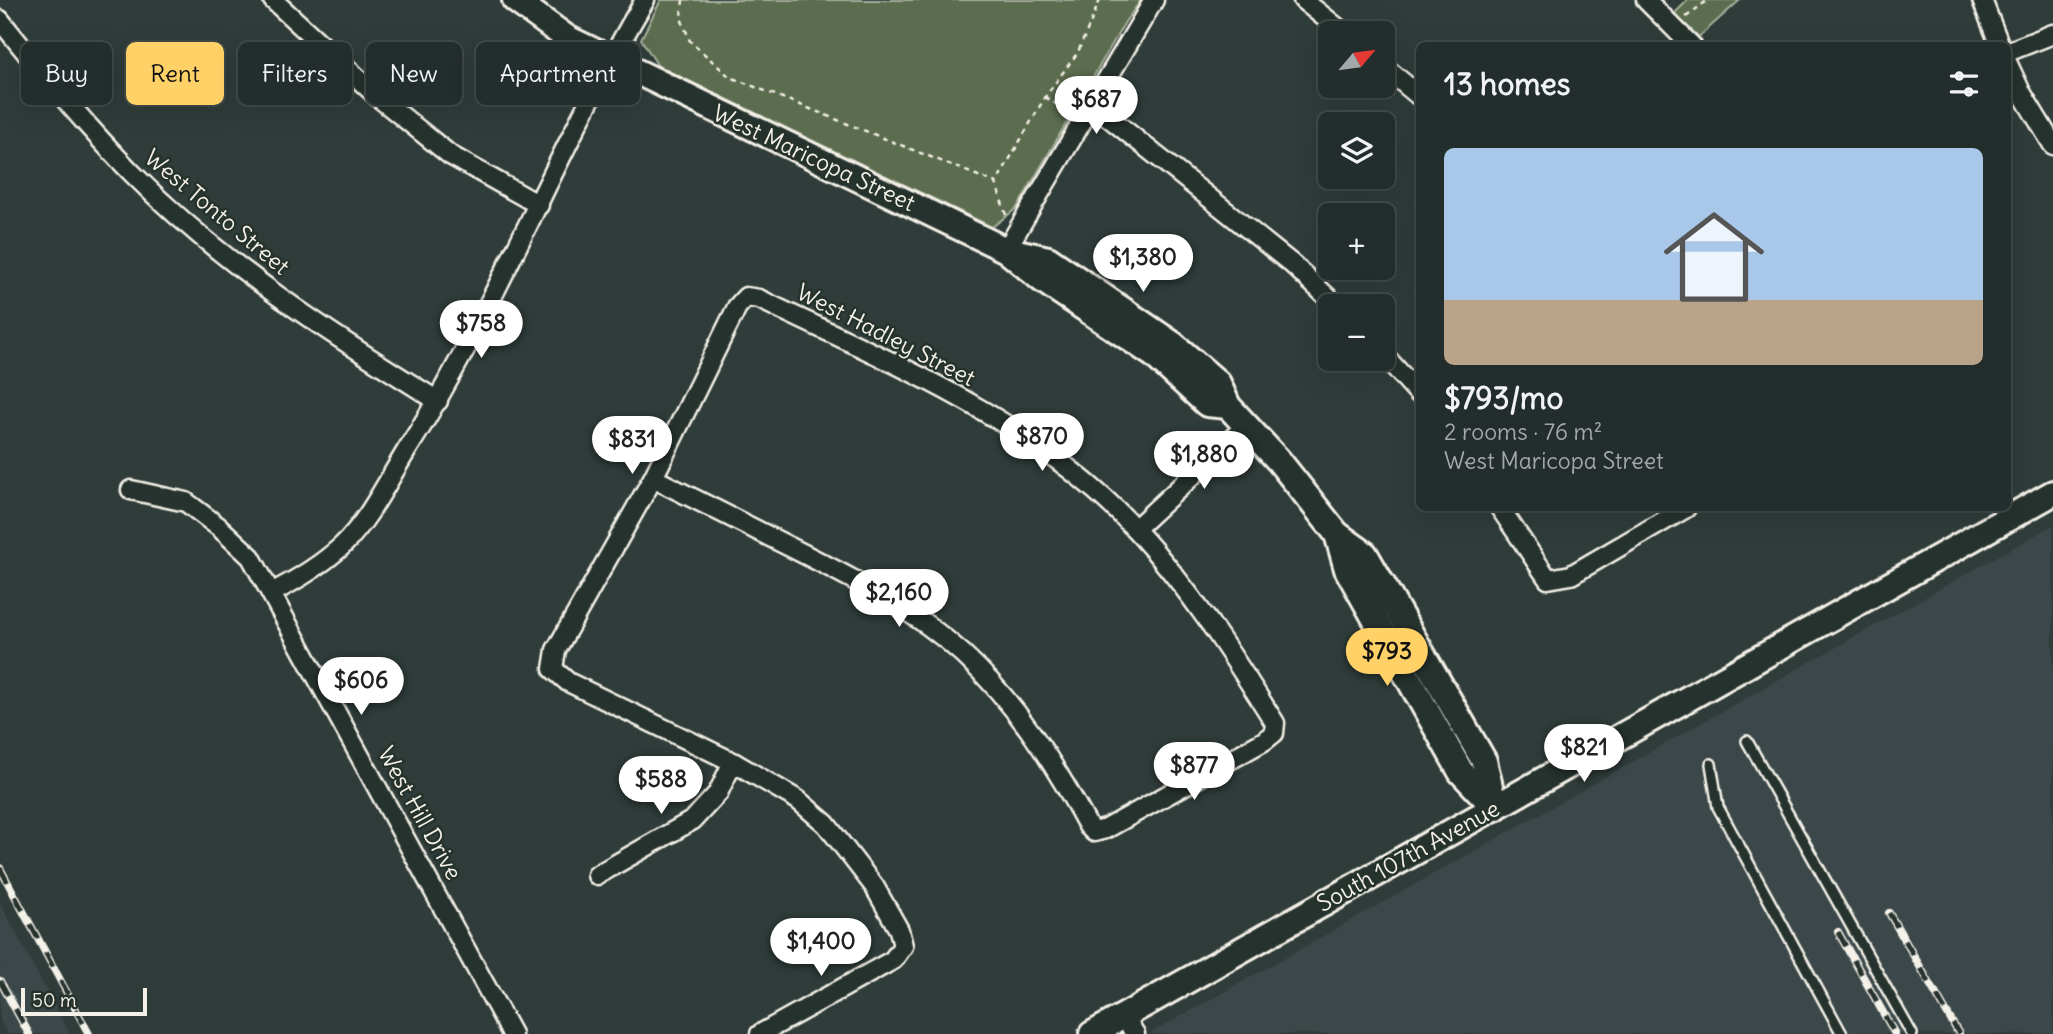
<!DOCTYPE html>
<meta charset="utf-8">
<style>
:root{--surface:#232d2c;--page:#2f3938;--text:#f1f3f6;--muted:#a3a8a9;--line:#404948;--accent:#ffd166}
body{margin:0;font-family:Delius,sans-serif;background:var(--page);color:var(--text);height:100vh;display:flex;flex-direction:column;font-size:26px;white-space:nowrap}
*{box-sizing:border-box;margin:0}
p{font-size:23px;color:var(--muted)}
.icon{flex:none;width:38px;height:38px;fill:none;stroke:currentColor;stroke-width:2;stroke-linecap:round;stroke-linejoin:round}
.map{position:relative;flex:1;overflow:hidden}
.panel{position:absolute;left:1416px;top:42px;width:595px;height:469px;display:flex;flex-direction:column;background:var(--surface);border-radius:10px;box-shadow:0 7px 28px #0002,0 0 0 2px var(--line)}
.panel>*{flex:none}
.top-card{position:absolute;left:21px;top:42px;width:665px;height:63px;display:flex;gap:14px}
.needle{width:46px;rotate:61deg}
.tools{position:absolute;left:1318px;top:21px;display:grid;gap:14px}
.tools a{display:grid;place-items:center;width:77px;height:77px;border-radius:10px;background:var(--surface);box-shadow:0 7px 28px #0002,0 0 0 2px var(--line);font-size:35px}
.scale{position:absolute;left:21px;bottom:18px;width:126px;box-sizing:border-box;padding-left:7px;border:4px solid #f4f1e8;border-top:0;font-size:19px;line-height:24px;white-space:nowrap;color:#f4f1e8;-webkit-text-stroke:5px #26332d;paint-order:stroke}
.price{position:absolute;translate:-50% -60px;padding:0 16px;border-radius:24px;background:#fff;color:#222;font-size:23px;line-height:46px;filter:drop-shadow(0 2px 4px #0008)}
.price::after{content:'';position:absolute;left:50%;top:42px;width:21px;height:16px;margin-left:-10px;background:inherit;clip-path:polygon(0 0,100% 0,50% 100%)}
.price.current{background:var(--accent);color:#111}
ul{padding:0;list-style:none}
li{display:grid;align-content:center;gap:14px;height:371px;padding:0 28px}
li+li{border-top:2px solid var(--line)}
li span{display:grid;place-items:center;height:217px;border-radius:10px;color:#555}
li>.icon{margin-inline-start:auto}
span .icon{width:126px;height:126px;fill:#fffc;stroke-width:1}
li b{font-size:30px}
h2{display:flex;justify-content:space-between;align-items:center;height:84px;padding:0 28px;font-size:30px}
.pill{padding:0 24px;border-radius:10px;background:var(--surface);box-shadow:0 7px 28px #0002,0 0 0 2px var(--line);font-size:24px;line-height:63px}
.pill.current{background:var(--accent);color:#111}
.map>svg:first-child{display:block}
</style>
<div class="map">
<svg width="2053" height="1034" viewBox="0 0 2053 1034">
<rect width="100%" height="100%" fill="#2f3c3a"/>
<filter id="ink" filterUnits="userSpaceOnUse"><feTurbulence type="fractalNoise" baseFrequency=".0143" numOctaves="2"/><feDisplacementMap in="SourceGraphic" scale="14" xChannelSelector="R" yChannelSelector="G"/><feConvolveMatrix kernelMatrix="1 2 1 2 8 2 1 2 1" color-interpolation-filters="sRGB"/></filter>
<g filter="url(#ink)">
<g fill="#3a474a">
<path d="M2053,525v509h-904z"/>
<path d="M0,903l70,131h-63l-7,-13z"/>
</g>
<g fill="#5c6d4f" stroke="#a8af9c" stroke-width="2">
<path d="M661,0h480l-16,22 -108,186 -25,19 -334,-161 -17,-27z"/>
<path d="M1688,0h52l-41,37 -25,-23z"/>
</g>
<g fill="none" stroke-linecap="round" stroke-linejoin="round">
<defs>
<g id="lane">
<path d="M1747,741l165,293"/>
<path d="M1711,764l7,43 124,227"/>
</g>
<g id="street">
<path d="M273,0l105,97 72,58 89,50"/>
<path d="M1303,0l41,33"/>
<path d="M1646,0l46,46"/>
<path d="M1982,0l18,46"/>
<path d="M0,20c42,53 85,105 132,153 90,91 198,161 306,228"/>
<path d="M2007,52l46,-18"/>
<path d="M2007,62l14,30 32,53"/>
<path d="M1382,65l37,31"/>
<path d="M1092,104l200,160 45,42"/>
<path d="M1006,250l148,-250"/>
<path d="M1382,353l37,41"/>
<path d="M653,478c51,26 102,51 153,77 55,28 111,57 157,99 53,49 91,109 125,172l6,6 12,-3 158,-88 10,-8 1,-10c-42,-67 -85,-134 -139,-193 -100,-109 -246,-168 -377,-231l-13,-2 -9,10 -84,171 -97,172 -3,19 15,13 165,80 65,38 28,24 48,62 25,44 4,16 -10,14 -133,74"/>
<path d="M131,490l55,12 33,25 32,30 261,477"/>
<path d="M1500,508l48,71 23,-4 115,-67"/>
<path d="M1135,529l112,-104"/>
<path d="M271,593c26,-13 49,-27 71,-47 28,-27 47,-68 68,-101 89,-142 149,-301 235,-445"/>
<path d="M597,875l96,-55 25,-27 15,-31"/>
<path d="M1124,1016l11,18"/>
</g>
<g id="secondary">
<path d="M515,0l52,38 439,212 35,29 113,76 53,49 21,2"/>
<path d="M1012,251l36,8 126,86 44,38 10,23 51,55 58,73 28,20 119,207 11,47"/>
<path d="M1337,534l10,35 114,203 33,35"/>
<path d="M1092,1034l961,-541"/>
</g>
</defs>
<use href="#lane" stroke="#f4f1e8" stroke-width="14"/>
<use href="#street" stroke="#f4f1e8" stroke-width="23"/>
<use href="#secondary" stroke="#f4f1e8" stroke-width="30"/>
<g stroke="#f4f1e8" stroke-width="2.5" stroke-dasharray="5 5" stroke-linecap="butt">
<path d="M683,0l-2,18 9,23 40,36 266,106"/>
<path d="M1686,17l22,-17"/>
<path d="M1045,97l24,15"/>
<path d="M1006,215l-10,-32 49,-86 33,-45 22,-52"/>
</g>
<use href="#lane" stroke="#26332d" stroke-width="9"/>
<use href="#street" stroke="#26332d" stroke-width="18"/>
<use href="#secondary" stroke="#26332d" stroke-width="24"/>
<defs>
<g id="rail">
<path d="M0,868l89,166"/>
<path d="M1889,913l70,121"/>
<path d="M1838,932l57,102"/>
<path d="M0,981l29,53"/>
</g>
</defs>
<use href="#rail" stroke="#f4f1e8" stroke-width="8"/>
<use href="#rail" stroke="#26332d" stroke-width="5" stroke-dasharray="16" stroke-linecap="butt"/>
</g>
</g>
<g text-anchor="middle" stroke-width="5" stroke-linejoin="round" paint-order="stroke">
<g font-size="23" fill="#f4f1e8" stroke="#26332d">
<text transform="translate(814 158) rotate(25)" y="8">West Maricopa Street</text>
<text transform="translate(217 212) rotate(40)" y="8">West Tonto Street</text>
<text transform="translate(886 335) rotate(27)" y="8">West Hadley Street</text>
<text transform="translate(420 813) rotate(61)" y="8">West Hill Drive</text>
<text transform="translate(1408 856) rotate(-29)" y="8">South 107th Avenue</text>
</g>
</g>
</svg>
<div class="tools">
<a><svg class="needle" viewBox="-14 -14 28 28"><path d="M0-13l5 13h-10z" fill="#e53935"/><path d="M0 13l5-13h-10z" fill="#a3a8a9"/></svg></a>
<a><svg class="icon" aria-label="layers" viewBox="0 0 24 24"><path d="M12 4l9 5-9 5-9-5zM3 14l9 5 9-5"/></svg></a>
<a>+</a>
<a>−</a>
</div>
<div class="scale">50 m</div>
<b class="price" style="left:1096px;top:136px">$687</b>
<b class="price" style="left:1143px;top:294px">$1,380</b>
<b class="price" style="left:481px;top:360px">$758</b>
<b class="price" style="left:1042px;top:473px">$870</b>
<b class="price" style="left:632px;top:476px">$831</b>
<b class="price" style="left:1204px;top:491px">$1,880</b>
<b class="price" style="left:899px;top:629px">$2,160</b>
<b class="price current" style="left:1387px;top:688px">$793</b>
<b class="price" style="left:361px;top:717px">$606</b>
<b class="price" style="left:1584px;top:784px">$821</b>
<b class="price" style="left:1194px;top:802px">$877</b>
<b class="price" style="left:661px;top:816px">$588</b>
<b class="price" style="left:821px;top:978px">$1,400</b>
<div class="top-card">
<a class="pill">Buy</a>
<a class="pill current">Rent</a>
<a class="pill">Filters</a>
<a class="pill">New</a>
<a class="pill">Apartment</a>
</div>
<section class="panel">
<h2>13 homes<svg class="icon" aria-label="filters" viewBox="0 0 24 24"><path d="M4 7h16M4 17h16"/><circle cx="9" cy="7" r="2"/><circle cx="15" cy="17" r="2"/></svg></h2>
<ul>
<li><span style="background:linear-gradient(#a9c7e8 70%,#b9a48a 0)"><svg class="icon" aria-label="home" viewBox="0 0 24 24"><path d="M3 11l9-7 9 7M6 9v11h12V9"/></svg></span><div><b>$793/mo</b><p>2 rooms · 76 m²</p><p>West Maricopa Street</p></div></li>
</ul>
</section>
</div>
